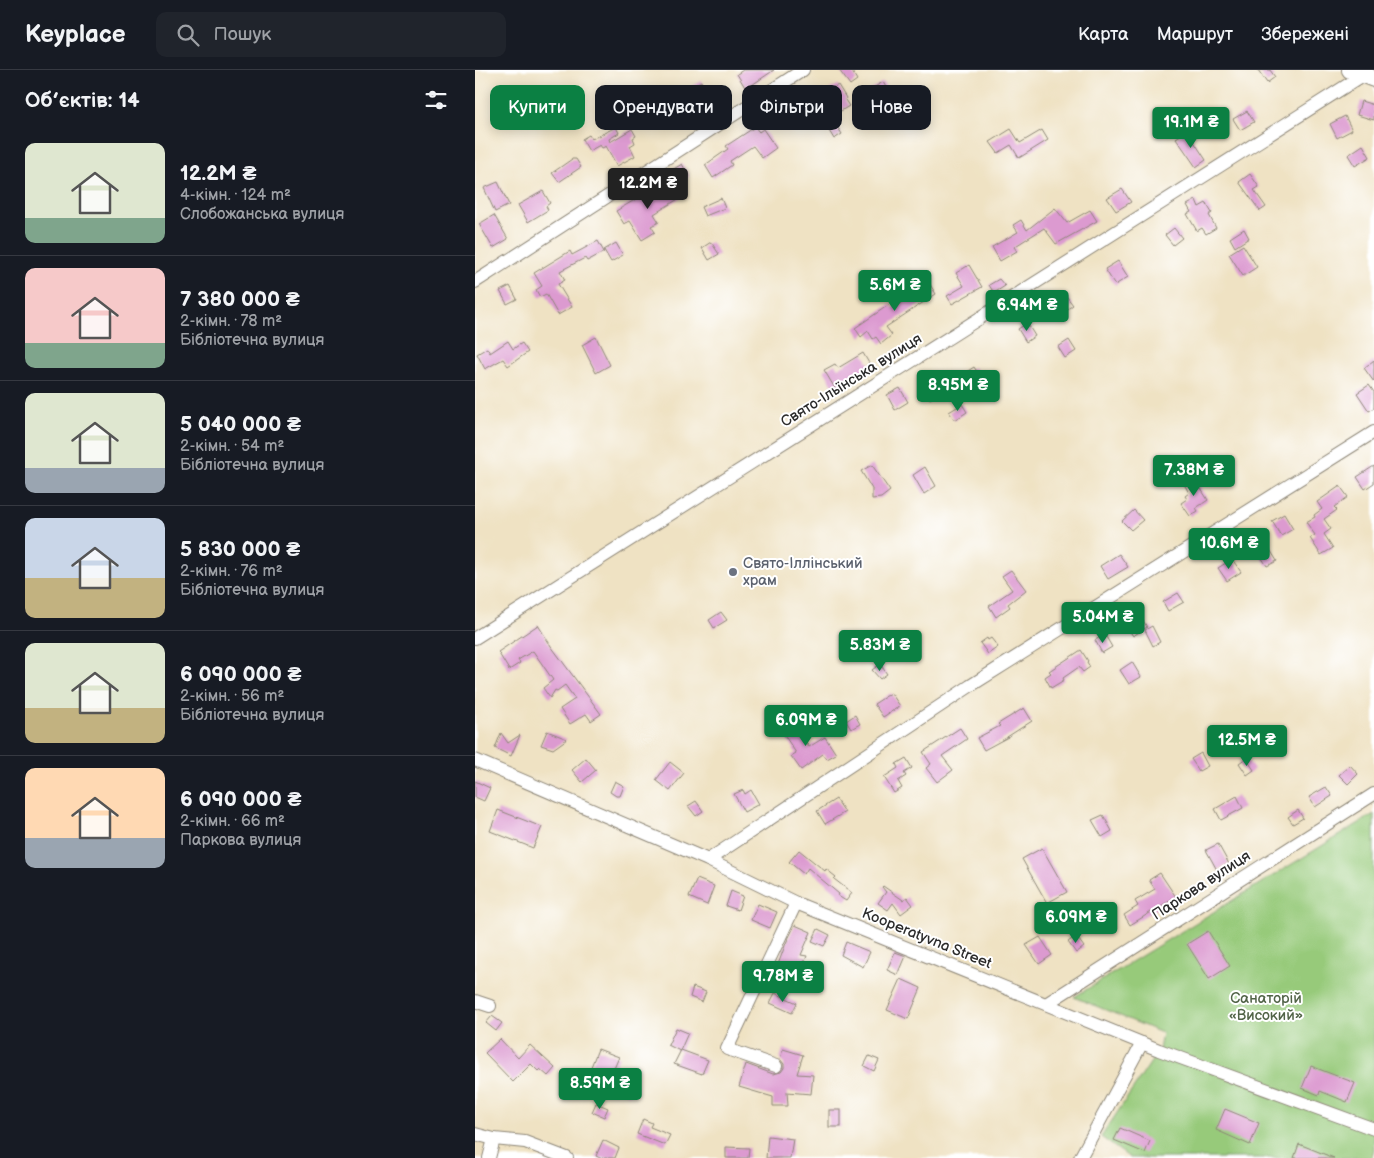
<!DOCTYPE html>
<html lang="uk">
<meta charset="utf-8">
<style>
:root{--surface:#171b24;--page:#20242c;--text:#f1f3f6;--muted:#9ea1a6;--line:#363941;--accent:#0b8043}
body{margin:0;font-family:"Balsamiq Sans",sans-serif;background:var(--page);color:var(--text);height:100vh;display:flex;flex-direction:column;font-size:19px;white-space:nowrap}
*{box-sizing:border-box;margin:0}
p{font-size:16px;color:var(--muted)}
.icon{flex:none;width:28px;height:28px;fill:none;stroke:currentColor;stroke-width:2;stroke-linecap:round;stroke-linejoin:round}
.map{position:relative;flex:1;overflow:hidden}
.panel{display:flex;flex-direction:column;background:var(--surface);width:475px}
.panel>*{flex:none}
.banner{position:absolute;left:15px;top:15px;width:475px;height:45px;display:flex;gap:10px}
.price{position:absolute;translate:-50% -42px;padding:0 11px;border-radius:5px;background:var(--accent);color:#fff;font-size:16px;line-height:32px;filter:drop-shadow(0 1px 2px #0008)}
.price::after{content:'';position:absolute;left:50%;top:30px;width:15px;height:11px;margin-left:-8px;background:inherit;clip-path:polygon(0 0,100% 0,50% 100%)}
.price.selected{background:#222;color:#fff}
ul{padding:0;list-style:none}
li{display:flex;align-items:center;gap:15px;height:125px;padding:0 25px}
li+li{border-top:1px solid var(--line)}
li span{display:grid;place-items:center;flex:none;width:140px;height:100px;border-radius:10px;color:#555}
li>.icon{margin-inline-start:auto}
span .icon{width:60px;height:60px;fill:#fffc;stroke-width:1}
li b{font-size:21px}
h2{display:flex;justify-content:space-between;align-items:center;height:60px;padding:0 25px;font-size:21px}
.chip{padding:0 18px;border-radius:10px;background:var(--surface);box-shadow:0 2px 12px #0003;font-size:18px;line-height:45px}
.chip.selected{background:var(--accent);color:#fff}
header{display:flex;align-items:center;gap:30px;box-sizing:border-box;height:70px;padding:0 25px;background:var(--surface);border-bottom:1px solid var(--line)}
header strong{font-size:24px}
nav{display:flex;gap:28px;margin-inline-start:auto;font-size:18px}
.search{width:350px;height:45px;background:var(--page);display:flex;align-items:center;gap:12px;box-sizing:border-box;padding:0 18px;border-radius:10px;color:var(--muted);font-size:19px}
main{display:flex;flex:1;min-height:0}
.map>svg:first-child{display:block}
</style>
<header>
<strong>Keyplace</strong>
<div class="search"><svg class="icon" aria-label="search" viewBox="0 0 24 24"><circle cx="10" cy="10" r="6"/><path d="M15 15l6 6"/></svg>Пошук</div>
<nav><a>Карта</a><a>Маршрут</a><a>Збережені</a></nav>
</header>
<main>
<section class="panel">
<h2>Об’єктів: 14<svg class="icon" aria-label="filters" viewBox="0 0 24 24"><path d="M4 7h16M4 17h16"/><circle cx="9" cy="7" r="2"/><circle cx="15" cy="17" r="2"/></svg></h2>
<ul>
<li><span style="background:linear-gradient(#dfe7d0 75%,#7fa58c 0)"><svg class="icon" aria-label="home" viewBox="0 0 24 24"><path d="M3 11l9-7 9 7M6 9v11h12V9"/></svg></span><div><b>12.2M ₴</b><p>4-кімн. · 124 m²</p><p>Слобожанська вулиця</p></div></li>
<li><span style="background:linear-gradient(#f6c9c9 75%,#7fa58c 0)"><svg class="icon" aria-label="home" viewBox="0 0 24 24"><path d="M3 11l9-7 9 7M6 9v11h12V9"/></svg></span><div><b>7 380 000 ₴</b><p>2-кімн. · 78 m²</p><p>Бібліотечна вулиця</p></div></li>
<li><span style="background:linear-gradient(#dfe7d0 75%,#9aa5b1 0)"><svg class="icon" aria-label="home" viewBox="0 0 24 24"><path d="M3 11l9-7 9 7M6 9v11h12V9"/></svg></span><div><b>5 040 000 ₴</b><p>2-кімн. · 54 m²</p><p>Бібліотечна вулиця</p></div></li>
<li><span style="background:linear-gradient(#c9d6e8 60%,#c2b280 0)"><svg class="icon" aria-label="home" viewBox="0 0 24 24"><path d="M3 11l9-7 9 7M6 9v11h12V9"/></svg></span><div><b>5 830 000 ₴</b><p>2-кімн. · 76 m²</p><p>Бібліотечна вулиця</p></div></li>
<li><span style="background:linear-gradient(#dfe7d0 65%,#c2b280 0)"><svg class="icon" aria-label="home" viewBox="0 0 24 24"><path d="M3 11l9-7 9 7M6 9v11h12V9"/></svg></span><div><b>6 090 000 ₴</b><p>2-кімн. · 56 m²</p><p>Бібліотечна вулиця</p></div></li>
<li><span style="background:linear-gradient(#ffd9b3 70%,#9aa5b1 0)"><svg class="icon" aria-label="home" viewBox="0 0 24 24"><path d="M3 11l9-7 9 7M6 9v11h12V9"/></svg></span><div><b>6 090 000 ₴</b><p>2-кімн. · 66 m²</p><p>Паркова вулиця</p></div></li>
</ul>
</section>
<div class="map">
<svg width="899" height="1088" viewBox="0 0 899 1088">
<rect width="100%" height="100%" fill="#fff"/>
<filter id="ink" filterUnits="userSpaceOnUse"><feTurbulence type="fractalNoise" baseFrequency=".02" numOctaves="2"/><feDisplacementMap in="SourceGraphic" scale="10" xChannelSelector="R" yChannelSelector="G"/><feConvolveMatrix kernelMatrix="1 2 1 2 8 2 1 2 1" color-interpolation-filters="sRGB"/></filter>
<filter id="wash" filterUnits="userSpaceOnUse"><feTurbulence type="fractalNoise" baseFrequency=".0096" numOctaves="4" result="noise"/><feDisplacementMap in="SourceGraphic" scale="20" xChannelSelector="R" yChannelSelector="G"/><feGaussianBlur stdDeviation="1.12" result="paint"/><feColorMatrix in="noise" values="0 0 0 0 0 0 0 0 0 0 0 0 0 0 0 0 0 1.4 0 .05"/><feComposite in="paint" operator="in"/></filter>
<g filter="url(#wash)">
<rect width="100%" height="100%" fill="#efe2c3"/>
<path fill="#97ca7a" stroke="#617a52" d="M899,744v336l-3,8h-241l-29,-21 58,-87 3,-17 -88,-36z"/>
<g id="blocks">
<g fill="#dc9ad0">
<path d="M268,0h31l-28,19 -9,-15z"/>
<path d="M364,0h12l6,10 -7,5z"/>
<path d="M783,0h12l5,7 -8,6z"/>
<path d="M226,11l6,11 3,-2 6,10 -17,9 -6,-11 3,-1 -6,-10z"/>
<path d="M408,12l11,20 -15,9 -11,-20z"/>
<path d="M363,15l8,13 -1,2 4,6 -18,11 11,17 -8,5 -9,-15 -9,4 -10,-21 19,-9 -3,-4z"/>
<path d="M886,31l13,4v15l-17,-5z"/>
<path d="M310,37l10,14 -11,8 -7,-10 4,-3 -3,-4z"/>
<path d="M772,41l7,11 -14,8 -7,-11z"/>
<path d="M870,46l7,14 -15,8 -7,-14z"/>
<path d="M141,57l3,6 -10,6 1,3 22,-13 4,7 -3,2 2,5 -5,3 5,10 -18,10 -11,-20 -4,2 -2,-3 -11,6 -7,-12 7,-4 3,4z"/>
<path d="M280,57l4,5 4,-3 13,19 -14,10 -9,-12 -23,15 2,4 -19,13 -8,-13 23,-16 -2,-3z"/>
<path d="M536,59l9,14 22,-13 6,10 -29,18 -8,-13 -13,8 -8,-11z"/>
<path d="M712,61l19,29 -10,7 -20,-29z"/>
<path d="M888,75l7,12 -15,9 -7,-11z"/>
<path d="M97,89h4l5,8 -22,15 -7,-9z"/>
<path d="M207,94l7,12 -10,6 -7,-12z"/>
<path d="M775,104l9,13 -5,3 12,17 -6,4 -21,-29z"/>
<path d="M23,112l11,23 -14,7 -11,-24z"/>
<path d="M200,112l8,14 -29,18 5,8 -8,4 4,6 -13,8 -12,-19 -6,3 -8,-13 27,-16 3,6z"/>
<path d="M647,119l9,13 -15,9 -9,-13z"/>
<path d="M68,121l7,12 -4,3 2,4 -20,12 -10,-17z"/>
<path d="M246,128l4,10 -20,8 -4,-9z"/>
<path d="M721,130l3,7 7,-4 6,10 -3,2 7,13 -10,6 -4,-6 -5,3 -10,-17 4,-2 -4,-7z"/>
<path d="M580,138l12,15 23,-13 7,11 -41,23 -12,-16 -30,19 3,4 -17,10 -8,-14 26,-15 -5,-7 8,-5 6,10z"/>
<path d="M19,145l14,24 -15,9 -14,-24z"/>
<path d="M699,158l8,10 -9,7 -8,-10z"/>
<path d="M769,159l5,9 -14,9 -5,-9z"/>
<path d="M123,171l6,11 -17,9 -2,-3 -25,13 5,9 -7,4 14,23 -14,8 -12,-21 -6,3 -4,-7 6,-4 -8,-13 36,-22 2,4z"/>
<path d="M236,172l8,12 -10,6 -7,-12z"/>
<path d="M141,173l7,12 -12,7 -7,-12z"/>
<path d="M768,175l14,22 -14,9 -14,-22z"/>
<path d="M643,191l10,16 -13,8 -10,-16z"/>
<path d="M494,195l13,22 -30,17 -5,-8 17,-10 -8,-13z"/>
<path d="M427,205l12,19 15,-11 7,11 -50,33 6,8 -11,9 -5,-7 -3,2 -5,-8 -7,6 -6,-9 35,-24 3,4 14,-9 -12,-20z"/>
<path d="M524,209l6,7 -11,7 -5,-8z"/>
<path d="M35,216l7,13 -10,5 -7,-13z"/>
<path d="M589,223l9,12 -12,9 -9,-13z"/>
<path d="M552,253l8,13 -9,6 -8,-13z"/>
<path d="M121,267l14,28 -14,8 -14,-28z"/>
<path d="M594,270l7,11 -11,7 -7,-11z"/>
<path d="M33,271l5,8 9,-6 6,9 -20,14 -5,-7 -18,10 -8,-15 10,-6 3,5z"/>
<path d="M388,283l10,17 -19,11 -1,-2 -17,11 -12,-20 11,-6 3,4z"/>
<path d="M899,290v22l-10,-14z"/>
<path d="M499,297l8,12 -27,17 -7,-12z"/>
<path d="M454,308l10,15 -9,6 -10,-15z"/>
<path d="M894,315l5,7v16l-5,3 -12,-18z"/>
<path d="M425,318l8,14 -13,8 -8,-15z"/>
<path d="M487,334l5,8 -12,8 -6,-8z"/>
<path d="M397,395l18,26 -9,7 -9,1v-10l-11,-18z"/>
<path d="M899,396v17l-9,6 -8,-12z"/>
<path d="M450,397l11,19 -12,8 -11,-19z"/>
<path d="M719,408l14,22 -12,8 2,3 -8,5 -9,-13 6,-4 -2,-3 4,-3 -5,-9z"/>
<path d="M865,416l8,11 -14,10 3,3 -13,9 7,10 -7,5 9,14 -12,7 -11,-17 5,-3 -9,-13 9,-5 -1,-2 8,-6 -5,-7z"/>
<path d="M659,440l9,10 -12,10 -9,-9z"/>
<path d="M809,444l9,15 -12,7 -9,-15z"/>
<path d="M789,470l13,21 -10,5 -13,-20z"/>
<path d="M644,484l9,13 -20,12 -8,-13z"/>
<path d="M757,489l9,13 -14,9 -9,-13z"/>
<path d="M536,500l15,20 -18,14 2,3 -14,10 -7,-11 23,-16 -10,-14z"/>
<path d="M703,523l6,9 -16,9 -5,-9z"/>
<path d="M246,542l6,8 -13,8 -5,-8z"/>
<path d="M664,544l8,13 -14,9 -8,-12z"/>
<path d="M63,555l13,21 50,68 -10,7 -5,-7 -16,10 -10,-15 15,-10 -10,-14 -8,6 -2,-1 -5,8 -7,-10 10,-8 -20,-29 -15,9 2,3 -11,7 -11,-18z"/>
<path d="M677,556l8,16 -7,4 -8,-16z"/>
<path d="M630,565l7,12 -10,6 -7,-13z"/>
<path d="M512,568l1,2 3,-2 7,9 -10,7 -8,-11z"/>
<path d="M606,580l7,11 -1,1 3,5 -7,5 -4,-5 -16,11 1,2 -13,8 -6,-11 6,-4 -2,-2z"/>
<path d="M657,592l9,15 -12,7 -9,-14z"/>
<path d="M405,594l7,10 -7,5 -8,-9z"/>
<path d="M416,623l9,13 -17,11 -9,-13z"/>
<path d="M549,638l8,13 -25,16h1l-24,13 -7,-12 23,-12 -2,-2z"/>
<path d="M380,645l5,9 -9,5 -5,-8z"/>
<path d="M317,652l17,25 16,-10 11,17 -9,5 -4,-5 -22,16 -10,-14 5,-3 -15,-23z"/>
<path d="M485,658l7,11 -25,17 11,14 -16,12 -11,-14 5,-4 -8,-12z"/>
<path d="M72,661l20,8 -14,10 -12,-4z"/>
<path d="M26,663l7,10 12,-8 -9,21 -16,-8z"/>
<path d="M726,683l7,13 -9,5 -8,-12z"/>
<path d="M111,688l10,12 -14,12 -10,-12z"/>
<path d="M431,688l6,10 -8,5 2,3 -8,5 4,7 -8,5 -10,-16 14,-9 -2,-4z"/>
<path d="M771,688l8,12 -7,5 -8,-12z"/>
<path d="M195,692l14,11 -14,18 -14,-11z"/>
<path d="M875,695l8,9 -10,10 -9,-9z"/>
<path d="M0,711l15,7 -6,13 -9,-4z"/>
<path d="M140,711l9,5 -4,10h-4l-6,-4z"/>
<path d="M851,717l6,9 -17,11 -6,-10z"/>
<path d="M268,720l2,4 6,-4 8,14 -15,8 -10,-18z"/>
<path d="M762,726l6,12 -22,12 -6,-11z"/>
<path d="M361,729l9,13 -20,12 -8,-13z"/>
<path d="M221,731l7,10 -7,5 -8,-10z"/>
<path d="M23,740l44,17 -9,21 -43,-17z"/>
<path d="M823,740l5,8 -10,6 -5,-7z"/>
<path d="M628,745l9,16 -10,6 -10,-17z"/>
<path d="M743,774l11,20 -12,6 -11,-20z"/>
<path d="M567,778l25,44 -20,11 -25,-44z"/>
<path d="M324,780l26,21 1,-2 10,8 -2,2 18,14 -6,8 -8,-5 1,-2 -31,-26 -4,6 -15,-12z"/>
<path d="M685,803l16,24 -46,28 -6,-10 14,-9 -3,-5 20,-12 -6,-9z"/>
<path d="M222,809l17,7 -7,19 -18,-8z"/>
<path d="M408,816l20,14 4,-3 6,8 -12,9 -8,-11 -5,7 -10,-7 8,-11 -4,-5z"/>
<path d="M256,821l12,5 -5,14 -12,-4z"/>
<path d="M283,834l19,8 -7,16 -19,-8z"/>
<path d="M320,855l16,7 -10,23 6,1 -6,14 -9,-3 -10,24 -12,-5 16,-43z"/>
<path d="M343,859l12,6 -6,11 -12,-5z"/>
<path d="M733,861l22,35 -21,13 -22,-35z"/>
<path d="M601,866l8,11 -8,6 -8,-11z"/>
<path d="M565,867l12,18 -13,9 -13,-19z"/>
<path d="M371,872l24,10 -7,15 -22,-12z"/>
<path d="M420,882l11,4 -8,19 -11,-5z"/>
<path d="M426,909l20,9 -13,31 -21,-9z"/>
<path d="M218,917l13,5 -4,10 -12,-5z"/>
<path d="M300,923l22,10 -5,10 -22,-10z"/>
<path d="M17,946l10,7 -6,8 -10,-8z"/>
<path d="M201,958l12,5 -8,18 -12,-6z"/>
<path d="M25,969l18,19 12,-13 25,23 -7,8 -8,-7 -2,2 -7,-7 -18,18 -28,-29z"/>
<path d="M123,979l21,8 -6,14 20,7 -2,5 3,1 -4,11 -16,-6 3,-7 -28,-10z"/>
<path d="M308,979l20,6 -6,19 16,1 -2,19 -24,-2 1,14h-15v-9l-34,-10 7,-23 27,10 8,-2 3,-4v-4l-4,-5z"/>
<path d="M206,980l27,10 -6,14 -28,-10z"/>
<path d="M394,986l10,4 -5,11 -10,-5z"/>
<path d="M836,996l44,17 -8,19 -27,-11 -1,4 -17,-7z"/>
<path d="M121,1033l12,5 -4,9 -12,-5z"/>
<path d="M750,1039l34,14 -9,22 -34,-15z"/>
<rect x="354" y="1040" width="12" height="17"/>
<path d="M168,1049l9,4 -2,4 20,8 -5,10 -28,-11z"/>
<path d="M645,1058l30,13 -5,12 -31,-13z"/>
<path d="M293,1066l25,3 -3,19h-24z"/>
<path d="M128,1070l16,8 -4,10h-15l-4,-2z"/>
<path d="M824,1074l35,14h-40z"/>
<path d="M251,1077l23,1 -1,10h-22z"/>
</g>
</g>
</g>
<g filter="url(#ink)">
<use href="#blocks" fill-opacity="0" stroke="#8d8677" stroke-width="1"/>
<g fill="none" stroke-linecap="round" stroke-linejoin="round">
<defs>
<g id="minor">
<path d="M0,212l328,-212"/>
<path d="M0,568l893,-566"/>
<path d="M0,690l233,100 88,43 363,147 215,79"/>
<path d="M233,790l262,-174 404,-254"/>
<path d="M0,931l15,5"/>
<path d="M571,934l328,-210"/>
<path d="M301,996l-49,-17 69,-146"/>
<path d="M0,1064l19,5 31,3 42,16"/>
<path d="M14,1088l5,-19"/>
<path d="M605,1088l62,-115"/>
</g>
<path id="tertiary" d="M875,0l24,9"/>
</defs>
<use href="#minor" stroke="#8d8677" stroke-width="14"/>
<use href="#tertiary" stroke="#8d8677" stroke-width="18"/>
<use href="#minor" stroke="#fff" stroke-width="12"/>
<use href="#tertiary" stroke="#fff" stroke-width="16"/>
</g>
</g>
<circle fill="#6b7280" stroke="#fff" stroke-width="2" cx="258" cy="502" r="5"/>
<g text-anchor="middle" stroke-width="4" stroke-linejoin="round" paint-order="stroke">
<g font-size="15" fill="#2b2b2b" stroke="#fff">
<text transform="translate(376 310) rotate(-32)" y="5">Свято-Ільїнська вулиця</text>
<text transform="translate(726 815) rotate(-33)" y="5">Паркова вулиця</text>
<text transform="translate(452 868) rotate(22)" y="5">Kooperatyvna Street</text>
</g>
<g font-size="15" fill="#5b616d" stroke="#fff" text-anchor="start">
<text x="268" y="498">Свято-Іллінський<tspan x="268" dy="17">храм</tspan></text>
</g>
<g font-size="15" fill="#516347" stroke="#fff">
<text x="791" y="933">Санаторій<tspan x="791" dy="17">«Високий»</tspan></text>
</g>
</g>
</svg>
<b class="price" style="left:716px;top:79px">19.1M ₴</b>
<b class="price selected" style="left:173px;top:140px">12.2M ₴</b>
<b class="price" style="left:420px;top:242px">5.6M ₴</b>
<b class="price" style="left:552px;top:262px">6.94M ₴</b>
<b class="price" style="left:483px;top:342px">8.95M ₴</b>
<b class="price" style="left:719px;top:427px">7.38M ₴</b>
<b class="price" style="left:754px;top:500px">10.6M ₴</b>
<b class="price" style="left:628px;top:574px">5.04M ₴</b>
<b class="price" style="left:405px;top:602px">5.83M ₴</b>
<b class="price" style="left:331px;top:677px">6.09M ₴</b>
<b class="price" style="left:772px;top:697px">12.5M ₴</b>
<b class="price" style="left:601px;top:874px">6.09M ₴</b>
<b class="price" style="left:308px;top:933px">9.78M ₴</b>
<b class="price" style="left:125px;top:1040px">8.59M ₴</b>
<div class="banner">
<a class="chip selected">Купити</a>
<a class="chip">Орендувати</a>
<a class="chip">Фільтри</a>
<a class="chip">Нове</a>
</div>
</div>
</main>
